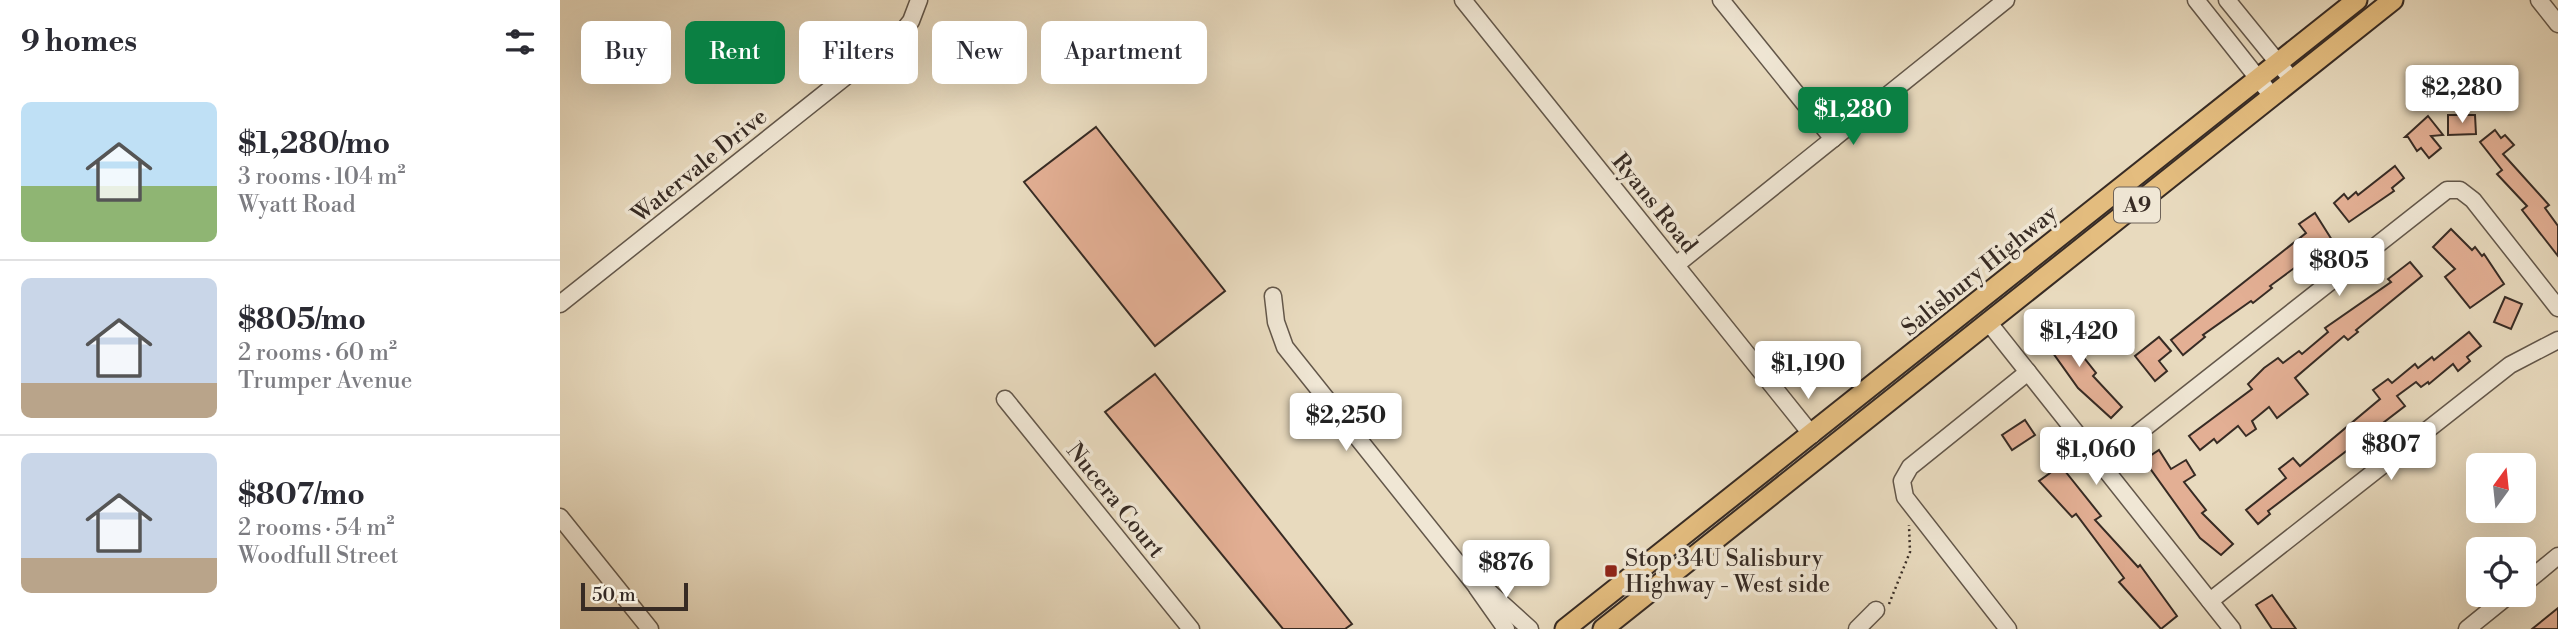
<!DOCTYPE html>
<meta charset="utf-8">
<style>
:root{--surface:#fff;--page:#f2f2f3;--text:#2b2b33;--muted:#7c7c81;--line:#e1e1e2;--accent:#0b8043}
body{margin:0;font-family:"Libre Bodoni",serif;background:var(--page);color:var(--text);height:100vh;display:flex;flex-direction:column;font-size:26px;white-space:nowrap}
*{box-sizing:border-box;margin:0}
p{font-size:23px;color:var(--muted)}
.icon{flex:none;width:38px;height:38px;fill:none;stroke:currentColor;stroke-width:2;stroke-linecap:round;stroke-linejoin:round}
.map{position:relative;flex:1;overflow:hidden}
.sheet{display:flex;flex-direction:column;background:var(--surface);width:560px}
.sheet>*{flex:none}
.hud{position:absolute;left:21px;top:21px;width:665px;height:63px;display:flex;gap:14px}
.needle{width:46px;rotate:15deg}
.tools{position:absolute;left:1906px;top:453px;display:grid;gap:14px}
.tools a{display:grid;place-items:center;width:70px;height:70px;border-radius:10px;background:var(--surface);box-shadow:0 7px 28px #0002;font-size:35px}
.scale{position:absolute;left:21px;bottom:18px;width:107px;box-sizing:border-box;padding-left:7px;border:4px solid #372b24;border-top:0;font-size:19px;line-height:24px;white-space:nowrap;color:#372b24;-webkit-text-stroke:5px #f0e7d5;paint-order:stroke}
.price{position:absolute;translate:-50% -60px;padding:0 16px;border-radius:7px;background:#fff;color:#222;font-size:23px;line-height:46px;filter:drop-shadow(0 2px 4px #0008)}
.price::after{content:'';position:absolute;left:50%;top:42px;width:21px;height:16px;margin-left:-10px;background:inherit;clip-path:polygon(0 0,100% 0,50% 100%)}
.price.on{background:var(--accent);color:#fff}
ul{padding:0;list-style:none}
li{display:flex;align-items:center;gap:21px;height:175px;padding:0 21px}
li+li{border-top:2px solid var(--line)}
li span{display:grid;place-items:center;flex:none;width:196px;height:140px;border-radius:10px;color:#555}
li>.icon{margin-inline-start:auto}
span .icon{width:84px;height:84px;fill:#fffc;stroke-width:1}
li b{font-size:30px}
h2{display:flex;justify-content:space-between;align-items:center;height:84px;padding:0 21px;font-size:30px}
.tag{padding:0 24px;border-radius:10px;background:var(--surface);box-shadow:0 7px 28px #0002;font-size:24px;line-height:63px}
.tag.on{background:var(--accent);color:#fff}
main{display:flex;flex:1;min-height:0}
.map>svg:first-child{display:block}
</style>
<main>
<section class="sheet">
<h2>9 homes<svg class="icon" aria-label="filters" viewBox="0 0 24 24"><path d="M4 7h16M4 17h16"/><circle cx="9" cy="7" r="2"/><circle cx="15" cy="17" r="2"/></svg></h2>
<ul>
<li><span style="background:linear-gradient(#bfe0f5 60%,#8fb573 0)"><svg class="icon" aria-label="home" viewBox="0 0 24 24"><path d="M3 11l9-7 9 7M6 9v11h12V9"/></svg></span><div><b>$1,280/mo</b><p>3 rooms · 104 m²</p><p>Wyatt Road</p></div></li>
<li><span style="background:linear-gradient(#c9d6e8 75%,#b9a48a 0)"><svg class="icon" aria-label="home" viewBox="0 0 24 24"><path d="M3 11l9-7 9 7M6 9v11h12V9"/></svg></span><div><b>$805/mo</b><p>2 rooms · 60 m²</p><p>Trumper Avenue</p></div></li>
<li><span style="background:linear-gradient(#c9d6e8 75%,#b9a48a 0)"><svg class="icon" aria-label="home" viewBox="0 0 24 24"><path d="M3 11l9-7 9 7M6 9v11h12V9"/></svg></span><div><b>$807/mo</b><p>2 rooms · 54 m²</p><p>Woodfull Street</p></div></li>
</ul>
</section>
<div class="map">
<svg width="1998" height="629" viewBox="0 0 1998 629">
<rect width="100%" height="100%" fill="#e8dabe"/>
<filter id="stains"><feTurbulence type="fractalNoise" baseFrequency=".00286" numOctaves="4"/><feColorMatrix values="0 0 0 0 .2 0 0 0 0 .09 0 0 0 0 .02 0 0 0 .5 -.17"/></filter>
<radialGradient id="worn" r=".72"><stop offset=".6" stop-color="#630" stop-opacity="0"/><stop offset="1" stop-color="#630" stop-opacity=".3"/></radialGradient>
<g fill="#e3af94" stroke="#372b24" stroke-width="2">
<path d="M1888,115h27l1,19 -28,1z"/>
<path d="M1868,116l15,19 -12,1 10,12 -12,10 -8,-10 -4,3 -9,-14h-3z"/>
<path d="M536,127l129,164 -70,55 -131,-164z"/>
<path d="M1935,130l6,8 4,-3 9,10 -11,9 46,51 -4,3 13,18v30l-36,-46 5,-4 -30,-32 5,-4 -22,-28z"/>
<path d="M1835,166l9,12 -12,10 2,3 -45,31 -15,-19 10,-9 4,5 8,-7 2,3z"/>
<path d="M1755,213l17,27 -62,46 2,2 -19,15 -2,-2 -48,34 2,2 -22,18 -12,-15 135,-107 -7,-9z"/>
<path d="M1891,229l21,21 3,-3 7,9 2,-2 20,30 -34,24 -25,-31 10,-8 -22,-22z"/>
<path d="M1850,262l12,14 -66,54 2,2 -10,8 -4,-4 -49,42 13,16 -31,24 -8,-11 -17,14 4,8 -10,7 -8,-10 -21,17 -3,-4 -14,11 -11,-14 63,-47 -4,-5 16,-16 14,-10 5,5 16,-12 3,3 26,-22 -3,-4 66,-46 -3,-3z"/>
<path d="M1945,297l17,7 -11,25 -17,-7z"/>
<path d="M1494,322l7,8 3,-2 6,12 26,33 -3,3 29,31 -11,11 -33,-30 -40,-56z"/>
<path d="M1909,332l12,14 -14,11 3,4 -12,10 -5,-7 -24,20 -1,-2 -7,5 -5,-5 -19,14 8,10 -137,105 2,3 -12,10 -12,-14 40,-32 -7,-9 14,-11 7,8 80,-67 -7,-9 15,-11 4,4 23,-19 3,4 14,-11 2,3z"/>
<path d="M1599,337l12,14 -12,10 8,10 -12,10 -20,-25z"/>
<path d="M595,374l197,250 -7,5h-62l-178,-217z"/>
<path d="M1465,420l10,15 -23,15 -10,-15z"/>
<path d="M1599,450l12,19 15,-9 9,15 -11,7 22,28 -4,3 31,31 -12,11 -21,-17 -56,-78z"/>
<path d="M1497,461l44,55 -6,4 43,47 2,-2 37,51 -16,13 -42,-47 5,-4 -48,-64 -4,3 -33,-36 11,-8 -3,-4z"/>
<path d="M1712,595l24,34h-24l-16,-24z"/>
<path d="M1998,608v21h-26z"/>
</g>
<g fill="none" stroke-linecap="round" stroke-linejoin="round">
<defs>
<g id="minor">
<path d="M903,0l349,435"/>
<path d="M1161,0l112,139"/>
<path d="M1636,0l76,96"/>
<path d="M1667,0l65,80"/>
<path d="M1979,0l19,24"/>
<path d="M1116,265l330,-265"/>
<path d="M713,296l3,26 9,25 191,239 12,5 42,38"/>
<path d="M0,304l343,-273 8,-10 8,-21"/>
<path d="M1429,323l243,306"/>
<path d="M445,399l186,230"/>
<path d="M1540,463l347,-273h13l13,10 85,108"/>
<path d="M0,517l90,112"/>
<path d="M1964,584l34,-28"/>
<path d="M917,588l29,41"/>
<path d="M1650,601l300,-236 48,-25"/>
<path d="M1297,629l19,-19"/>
<path d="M1448,629l-103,-132 -3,-16 8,-14 118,-95"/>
<path d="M1907,629l42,-34"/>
</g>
<g id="major">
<path d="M1005,629l792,-629"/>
<path d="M1043,629l790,-629"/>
</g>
</defs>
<use href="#minor" stroke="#63574a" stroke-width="19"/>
<use href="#major" stroke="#372b24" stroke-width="23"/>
<path stroke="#372b24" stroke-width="2.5" stroke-dasharray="2 3.5" stroke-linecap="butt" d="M1329,604l21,-52 -1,-27"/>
<use href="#minor" stroke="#f0e7d5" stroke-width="16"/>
<use href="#major" stroke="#e4bd7f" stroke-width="19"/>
</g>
<rect fill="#8f2418" stroke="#f0e7d5" stroke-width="2.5" x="1044" y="564" width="14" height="14" rx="3.5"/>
<g text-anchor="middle" stroke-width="7" stroke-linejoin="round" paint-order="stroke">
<rect fill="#f0e7d5" stroke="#6e6359" stroke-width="2" x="1554" y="187.5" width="46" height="35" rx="5"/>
<g font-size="21" font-weight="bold" fill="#372b24">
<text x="1577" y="212">A9</text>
</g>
<g font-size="23" fill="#372b24" stroke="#f0e7d5">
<text transform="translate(139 165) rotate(-39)" y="8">Watervale Drive</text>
<text transform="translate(1095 203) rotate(51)" y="8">Ryans Road</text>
<text transform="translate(1419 270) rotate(-39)" y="8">Salisbury Highway</text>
<text transform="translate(556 500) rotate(51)" y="8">Nucera Court</text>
</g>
<g font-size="23" fill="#372b24" stroke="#f0e7d5" text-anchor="start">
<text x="1065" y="566">Stop 34U Salisbury<tspan x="1065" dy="26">Highway - West side</tspan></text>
</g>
</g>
<rect width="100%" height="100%" filter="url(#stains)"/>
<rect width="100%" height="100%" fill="url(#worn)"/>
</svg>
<div class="tools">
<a><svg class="needle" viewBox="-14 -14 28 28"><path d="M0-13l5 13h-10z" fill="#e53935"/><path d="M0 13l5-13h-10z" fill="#7c7c81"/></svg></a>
<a><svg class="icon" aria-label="locate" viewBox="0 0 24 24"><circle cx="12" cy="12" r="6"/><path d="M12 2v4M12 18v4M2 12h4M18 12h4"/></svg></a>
</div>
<div class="scale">50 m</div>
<b class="price" style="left:1902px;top:125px">$2,280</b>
<b class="price on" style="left:1293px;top:147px">$1,280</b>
<b class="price" style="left:1779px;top:298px">$805</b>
<b class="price" style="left:1519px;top:369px">$1,420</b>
<b class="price" style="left:1248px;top:401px">$1,190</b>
<b class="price" style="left:786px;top:453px">$2,250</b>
<b class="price" style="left:1831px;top:482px">$807</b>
<b class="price" style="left:1536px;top:487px">$1,060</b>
<b class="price" style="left:946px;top:600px">$876</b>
<div class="hud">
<a class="tag">Buy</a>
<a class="tag on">Rent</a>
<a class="tag">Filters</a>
<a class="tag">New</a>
<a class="tag">Apartment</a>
</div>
</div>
</main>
